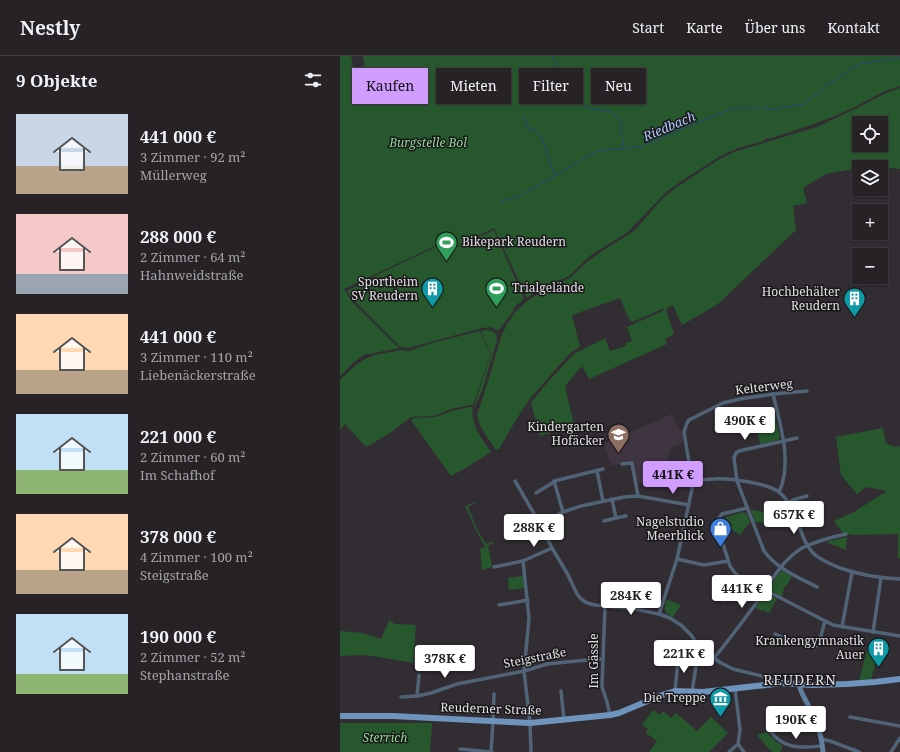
<!DOCTYPE html>
<html lang="de">
<meta charset="utf-8">
<style>
:root{--surface:#262226;--page:#322f32;--text:#f1f3f6;--muted:#a4a4a7;--line:#423f43;--accent:#d09dff}
body{margin:0;font-family:"Noto Serif",serif;background:var(--page);color:var(--text);height:100vh;display:flex;flex-direction:column;font-size:15px;white-space:nowrap}
*{box-sizing:border-box;margin:0}
p{font-size:13px;color:var(--muted)}
.icon{flex:none;width:22px;height:22px;fill:none;stroke:currentColor;stroke-width:2;stroke-linecap:round;stroke-linejoin:round}
.map{position:relative;flex:1;overflow:hidden}
.panel{display:flex;flex-direction:column;background:var(--surface);width:340px}
.panel>*{flex:none}
.guide{position:absolute;left:12px;top:12px;width:380px;height:36px;display:flex;gap:8px}
.tools{position:absolute;left:512px;top:60px;display:grid;gap:8px}
.tools a{display:grid;place-items:center;width:36px;height:36px;border-radius:0px;background:var(--surface);box-shadow:0 1px 3px #0004,0 0 0 1px var(--line);font-size:20px}
.price{position:absolute;translate:-50% -34px;padding:0 9px;border-radius:4px;background:#fff;color:#222;font-size:13px;line-height:26px;filter:drop-shadow(0 1px 2px #0008)}
.price::after{content:'';position:absolute;left:50%;top:24px;width:12px;height:9px;margin-left:-6px;background:inherit;clip-path:polygon(0 0,100% 0,50% 100%)}
.price.active{background:var(--accent);color:#111}
ul{padding:0;list-style:none}
li{display:flex;align-items:center;gap:12px;height:100px;padding:0 16px}
li span{display:grid;place-items:center;flex:none;width:112px;height:80px;border-radius:0px;color:#555}
li>.icon{margin-inline-start:auto}
span .icon{width:48px;height:48px;fill:#fffc;stroke-width:1}
li b{font-size:17px}
h2{display:flex;justify-content:space-between;align-items:center;height:48px;padding:0 16px;font-size:17px}
.tag{padding:0 14px;border-radius:0px;background:var(--surface);box-shadow:0 1px 3px #0004,0 0 0 1px var(--line);font-size:14px;line-height:36px}
.tag.active{background:var(--accent);color:#111}
header{display:flex;align-items:center;gap:24px;box-sizing:border-box;height:56px;padding:0 20px;background:var(--surface);border-bottom:1px solid var(--line)}
header strong{font-size:19px}
nav{display:flex;gap:22px;margin-inline-start:auto;font-size:14px}
main{display:flex;flex:1;min-height:0}
.map>svg:first-child{display:block}
</style>
<header>
<strong>Nestly</strong>
<nav><a>Start</a><a>Karte</a><a>Über uns</a><a>Kontakt</a></nav>
</header>
<main>
<section class="panel">
<h2>9 Objekte<svg class="icon" aria-label="filters" viewBox="0 0 24 24"><path d="M4 7h16M4 17h16"/><circle cx="9" cy="7" r="2"/><circle cx="15" cy="17" r="2"/></svg></h2>
<ul>
<li><span style="background:linear-gradient(#c9d6e8 65%,#b9a48a 0)"><svg class="icon" aria-label="home" viewBox="0 0 24 24"><path d="M3 11l9-7 9 7M6 9v11h12V9"/></svg></span><div><b>441 000 €</b><p>3 Zimmer · 92 m²</p><p>Müllerweg</p></div></li>
<li><span style="background:linear-gradient(#f6c9c9 75%,#9aa5b1 0)"><svg class="icon" aria-label="home" viewBox="0 0 24 24"><path d="M3 11l9-7 9 7M6 9v11h12V9"/></svg></span><div><b>288 000 €</b><p>2 Zimmer · 64 m²</p><p>Hahnweidstraße</p></div></li>
<li><span style="background:linear-gradient(#ffd9b3 70%,#b9a48a 0)"><svg class="icon" aria-label="home" viewBox="0 0 24 24"><path d="M3 11l9-7 9 7M6 9v11h12V9"/></svg></span><div><b>441 000 €</b><p>3 Zimmer · 110 m²</p><p>Liebenäckerstraße</p></div></li>
<li><span style="background:linear-gradient(#bfe0f5 70%,#8fb573 0)"><svg class="icon" aria-label="home" viewBox="0 0 24 24"><path d="M3 11l9-7 9 7M6 9v11h12V9"/></svg></span><div><b>221 000 €</b><p>2 Zimmer · 60 m²</p><p>Im Schafhof</p></div></li>
<li><span style="background:linear-gradient(#ffd9b3 70%,#b9a48a 0)"><svg class="icon" aria-label="home" viewBox="0 0 24 24"><path d="M3 11l9-7 9 7M6 9v11h12V9"/></svg></span><div><b>378 000 €</b><p>4 Zimmer · 100 m²</p><p>Steigstraße</p></div></li>
<li><span style="background:linear-gradient(#bfe0f5 75%,#8fb573 0)"><svg class="icon" aria-label="home" viewBox="0 0 24 24"><path d="M3 11l9-7 9 7M6 9v11h12V9"/></svg></span><div><b>190 000 €</b><p>2 Zimmer · 52 m²</p><p>Stephanstraße</p></div></li>
</ul>
</section>
<div class="map">
<svg width="560" height="696" viewBox="0 0 560 696">
<rect width="100%" height="100%" fill="#322d33"/>
<path fill="#3e3540" d="M332,358l7,14 3,3 1,12 -12,4 -5,16 3,15 -32,5 -2,-16 -2,-6 -22,5 -7,-22z"/>
<g fill="#27582d" fill-rule="evenodd">
<path d="M0,0h15l-4,1 3,15 11,-1 -2,-15h537v30c-16,4 -30,13 -45,21 -28,13 -57,23 -87,32l-1,-1 -2,1 -1,2 -26,7 -16,7 -36,23 -20,14 -38,40 -37,23 -22,21 -33,15 -9,7 -33,-70 -41,20 -3,-9 -106,50 9,14 46,45 -35,7 -11,8 -13,13z"/>
<path d="M560,32v81l-31,-3 -10,1v1l-33,6 -23,14 4,15 -14,3 3,24 -78,74 -36,21 -9,-20 -7,4 8,25 -9,5 2,5 -78,35 -7,-13 -17,20 9,39 -34,11 -9,-33 14,-18 29,-31 31,-16 5,13 16,-5v-3l6,-2 -5,-14 38,-17 -3,-1 -30,13 -3,-3 -9,-21 -48,17 8,32 -10,6 -38,43 -15,22 -18,31 -3,1c-7,-11 -17,-22 -19,-35l13,-40 11,-38 5,-11 9,-14 11,-10 9,-6 35,-18 18,-17 17,-12 23,-14 7,-5 27,-31 12,-10 44,-29 16,-8 83,-25 40,-19 29,-15zM519,67h22v22h-22z"/>
<path d="M154,174l30,69 -11,9 1,2 -15,20h-2l-6,-3 -9,1 -74,20 -8,-1 -47,-48 -6,-8 36,-19 65,-31 4,8z"/>
<path d="M147,274c6,1 10,3 10,10l-15,51 -7,15h-1l1,-3 16,-49 -10,-23z"/>
<path d="M140,275l10,22v3l-17,49h-4l-18,4 -14,6 -5,1 -21,1 -21,16 -24,14 -21,-23 -5,6v-50l17,-16 8,-5 10,-4 26,-5 8,1 23,-8z"/>
<path d="M129,351h4c-3,17 9,32 18,45l-27,17 -13,7 -40,-56 3,-2 22,-1 16,-6z"/>
<path d="M435,360l5,21 -2,3 -18,4 -5,-24z"/>
<path d="M543,372l3,15 8,4 6,-1v112h-2v-24l-45,1 -10,-2 -9,-12 20,-9 33,-21 -21,-4 -9,7 -16,-19 -5,-38z"/>
<path d="M136,446v1l-8,4 9,22 9,15 6,-2 1,2 -5,1 4,22 -10,3 -2,-21 5,-2 -9,-17 -11,-24z"/>
<path d="M411,454l16,2 4,11 -16,-1z"/>
<path d="M403,456l4,2 3,8 -10,13 -9,-6 -7,8 -4,-15 1,-3z"/>
<path d="M507,481l-1,13 -20,-8z"/>
<path d="M442,515l10,5 -5,9h-1l-2,3 -2,9 -12,-7 -1,-2 11,-16z"/>
<path d="M183,520l1,12 -15,2 -1,-12z"/>
<path d="M425,539h4l8,4 -8,14 -6,-3 -1,1 -7,-3z"/>
<path d="M328,544l13,5 -8,12c-8,-5 -10,-6 -7,-16z"/>
<path d="M51,560l-1,5 5,3 21,1 -3,38 -40,-7 -12,-1 -21,1v-25l22,2 19,6z"/>
<path d="M527,594l11,2 -7,28 -12,1z"/>
<path d="M313,654l7,5 3,-4 8,7 5,-5 21,18 14,-14 17,16 -19,19h-60l8,-11 -11,-8 2,-4 -6,-4z"/>
<path d="M0,667h92l-2,29h-90z"/>
<path d="M427,676l8,9 8,5 -3,6h-7l-5,-4 -11,-13z"/>
</g>
<g fill="none" stroke-linecap="round" stroke-linejoin="round">
<g stroke="#294374" stroke-width="1">
<path d="M212,0l4,6 3,7"/>
<path d="M224,26l2,7 20,17 5,3 18,2c3,3 9,6 11,9 2,4 1,11 2,15"/>
<path d="M422,52l13,1 30,-5 21,-18 33,-22 41,-6"/>
<path d="M183,59c3,4 3,10 6,14l6,1 5,5 7,16 2,10 6,14"/>
<path d="M282,82l2,10"/>
<path d="M160,145l18,-4 79,-46 8,-1 36,-3 8,-5 8,-1 8,-5 63,-26 9,-2h21"/>
</g>
<g stroke="#506377" stroke-width="3.5">
<path d="M433,338c7,30 20,69 6,98"/>
<path d="M457,382l-58,13 -3,2 -2,5 3,23 27,70c13,18 34,26 53,36"/>
<path d="M282,408l10,-1 6,33"/>
<path d="M257,415l6,30"/>
<path d="M175,425l25,43 12,24 15,25 10,21 4,5 6,4 8,2 40,4 24,5 11,4 11,7 10,10 8,12 22,16 12,6 33,8 12,3 4,3"/>
<path d="M352,425c7,0 15,-2 22,-2 15,-1 53,4 65,13 8,6 12,15 16,23 6,13 7,26 18,38 7,7 18,11 27,15 20,7 38,10 60,11"/>
<path d="M196,437l18,-11"/>
<path d="M272,443l4,19 10,-2"/>
<path d="M449,447l4,-3 14,-4"/>
<path d="M407,452l-25,6 -4,5v9l12,38 5,7 5,4 93,48 67,11"/>
<path d="M223,456l-9,-31 49,-12"/>
<path d="M264,465l12,-3"/>
<path d="M200,468l23,-12 18,-6 43,-9 14,-1 51,9"/>
<path d="M337,503l27,6 24,-4"/>
<path d="M183,505l6,57 -5,53 6,52 1,29"/>
<path d="M154,511l29,-6 29,-13"/>
<path d="M383,544l6,-10 11,-13"/>
<path d="M159,549l29,-5"/>
<path d="M265,550l-3,81 5,15 3,13"/>
<path d="M319,558l18,-55 15,-70v-8l-8,-49 3,-9 2,-3 34,-17 17,-4 33,-5 34,-3"/>
<path d="M502,571l10,-55"/>
<path d="M533,576l8,-54"/>
<path d="M435,578l17,7 24,5 2,-1 1,-2 6,-22"/>
<path d="M374,602c15,-18 29,-37 43,-56 13,-19 25,-42 45,-54 14,-7 30,-11 44,-14"/>
<path d="M221,635l3,29"/>
<path d="M335,635l3,-31h19"/>
<path d="M352,636l7,-45"/>
<path d="M77,640l2,-21"/>
<path d="M61,641l16,-1 14,-3 26,-9 67,-13 23,-7 50,-5h6"/>
<path d="M510,661l50,9"/>
<path d="M432,663l-2,4 -1,6c14,21 31,19 53,17"/>
<path d="M481,683l9,2 29,11"/>
<path d="M398,688l6,8"/>
<path d="M120,693l32,3"/>
<path d="M151,696l2,-31 1,-27"/>
<path d="M389,696l9,-8 2,-14 -5,-42"/>
<path d="M551,696l9,-14"/>
</g>
<path stroke="#617f9f" stroke-width="5" d="M459,628c1,8 7,16 10,23 8,14 13,29 14,45"/>
<path stroke="#6e94be" stroke-width="6" d="M0,660h53l137,7 80,-8 9,-2 43,-18 13,-4 28,1 80,-9 28,2 36,-1 28,-2 25,-3"/>
</g>
<defs>
<symbol id="stadium-pin" viewBox="-11 -11 22 30"><path d="M0 17L-7.5 6A9.5 9.5 0 1 1 7.5 6Z" fill="#2e9e5b" stroke="#191719"/><path d="M0-5a6.5 5 0 1 0 0 10a6.5 5 0 1 0 0-10ZM-3.5-1.8h7v3.6h-7Z" fill="#fff"/></symbol>
<symbol id="building-pin" viewBox="-11 -11 22 30"><path d="M0 17L-7.5 6A9.5 9.5 0 1 1 7.5 6Z" fill="#0f9aa8" stroke="#191719"/><path d="M-4-6H4V6H1V3H-1V6H-4ZM-2.5-4.3h1.7v1.8h-1.7ZM.8-4.3h1.7v1.8H.8ZM-2.5-1h1.7V.8h-1.7ZM.8-1h1.7V.8H.8Z" fill="#fff"/></symbol>
<symbol id="school-pin" viewBox="-11 -11 22 30"><path d="M0 17L-7.5 6A9.5 9.5 0 1 1 7.5 6Z" fill="#8d6e63" stroke="#191719"/><path d="M0-5L7-2L0 1L-7-2ZM-4 1L0 2.5L4 1V4Q0 6-4 4Z" fill="#fff"/></symbol>
<symbol id="shop-pin" viewBox="-11 -11 22 30"><path d="M0 17L-7.5 6A9.5 9.5 0 1 1 7.5 6Z" fill="#3f7fe0" stroke="#191719"/><path d="M-5-2.5h2.3a2.7 3.5 0 0 1 5.4 0H5L5.5 6h-11ZM-1.5-2.5h3a1.5 2.3 0 0 0-3 0Z" fill="#fff"/></symbol>
<symbol id="museum-pin" viewBox="-11 -11 22 30"><path d="M0 17L-7.5 6A9.5 9.5 0 1 1 7.5 6Z" fill="#0f9aa8" stroke="#191719"/><path d="M0-6L6-3V-2H-6V-3ZM-5-1h2V3h-2ZM-1-1h2V3h-2ZM3-1h2V3H3ZM-6 4H6V6H-6Z" fill="#fff"/></symbol>
</defs>
<g fill-rule="evenodd">
<use href="#stadium-pin" x="94" y="174" width="25" height="34"/>
<use href="#stadium-pin" x="144" y="220" width="25" height="34"/>
<use href="#building-pin" x="80" y="220" width="25" height="34"/>
<use href="#building-pin" x="502" y="230" width="25" height="34"/>
<use href="#school-pin" x="266" y="366" width="25" height="34"/>
<use href="#shop-pin" x="368" y="460" width="25" height="34"/>
<use href="#building-pin" x="526" y="580" width="25" height="34"/>
<use href="#museum-pin" x="368" y="630" width="25" height="34"/>
</g>
<g text-anchor="middle" stroke-width="3" stroke-linejoin="round" paint-order="stroke">
<g font-size="12" font-style="italic" fill="#8fd895" stroke="#191719">
<text x="88" y="91">Burgstelle Bol</text>
<text x="45" y="686">Sterrich</text>
</g>
<g font-size="12" fill="#e3e0e3" stroke="#191719" text-anchor="end">
<text x="122" y="190" text-anchor="start">Bikepark Reudern</text>
<text x="78" y="230">Sportheim<tspan x="78" dy="14">SV Reudern</tspan></text>
<text x="172" y="236" text-anchor="start">Trialgelände</text>
<text x="500" y="240">Hochbehälter<tspan x="500" dy="14">Reudern</tspan></text>
<text x="264" y="375">Kindergarten<tspan x="264" dy="14">Hofäcker</tspan></text>
<text x="364" y="470">Nagelstudio<tspan x="364" dy="14">Meerblick</tspan></text>
<text x="524" y="589">Krankengymnastik<tspan x="524" dy="14">Auer</tspan></text>
<text x="366" y="646">Die Treppe</text>
</g>
<g font-size="12" fill="#e3e0e3" stroke="#191719">
<text transform="translate(424 331) rotate(-7)" y="4">Kelterweg</text>
<text transform="translate(195 602) rotate(-11)" y="4">Steigstraße</text>
<text transform="translate(254 605) rotate(-90)" y="4">Im Gässle</text>
<text transform="translate(151 653) rotate(2)" y="4">Reuderner Straße</text>
</g>
<g font-size="13" font-style="italic" fill="#aec8f7" stroke="#191719">
<text transform="translate(329 70) rotate(-23)" y="5">Riedbach</text>
</g>
<g font-size="14" letter-spacing="1" fill="#e3e0e3" stroke="#191719">
<text x="460" y="629">REUDERN</text>
</g>
</g>
</svg>
<div class="tools">
<a><svg class="icon" aria-label="locate" viewBox="0 0 24 24"><circle cx="12" cy="12" r="6"/><path d="M12 2v4M12 18v4M2 12h4M18 12h4"/></svg></a>
<a><svg class="icon" aria-label="layers" viewBox="0 0 24 24"><path d="M12 4l9 5-9 5-9-5zM3 14l9 5 9-5"/></svg></a>
<a>+</a>
<a>−</a>
</div>
<b class="price" style="left:405px;top:385px">490K €</b>
<b class="price active" style="left:333px;top:439px">441K €</b>
<b class="price" style="left:454px;top:479px">657K €</b>
<b class="price" style="left:194px;top:492px">288K €</b>
<b class="price" style="left:402px;top:553px">441K €</b>
<b class="price" style="left:291px;top:560px">284K €</b>
<b class="price" style="left:344px;top:618px">221K €</b>
<b class="price" style="left:105px;top:623px">378K €</b>
<b class="price" style="left:456px;top:684px">190K €</b>
<div class="guide">
<a class="tag active">Kaufen</a>
<a class="tag">Mieten</a>
<a class="tag">Filter</a>
<a class="tag">Neu</a>
</div>
</div>
</main>
